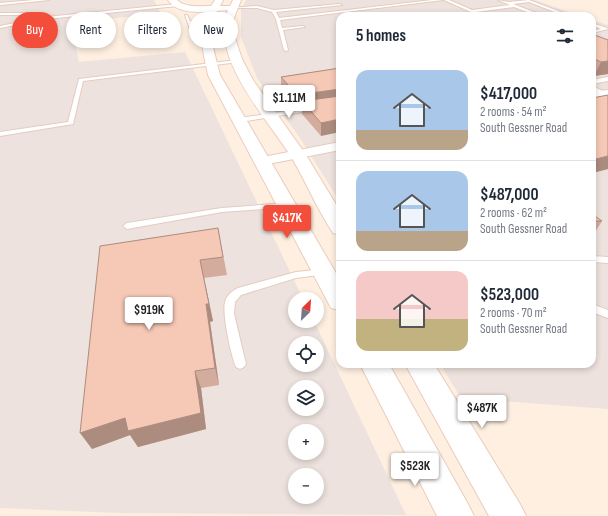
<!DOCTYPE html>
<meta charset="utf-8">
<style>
:root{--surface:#fff;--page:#f2f2f3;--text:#1f2937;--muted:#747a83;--line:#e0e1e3;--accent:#f34d3b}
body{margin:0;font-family:"Sofia Sans Condensed",sans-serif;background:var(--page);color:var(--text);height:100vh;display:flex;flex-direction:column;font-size:15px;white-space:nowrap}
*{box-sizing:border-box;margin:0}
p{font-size:13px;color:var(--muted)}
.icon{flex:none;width:22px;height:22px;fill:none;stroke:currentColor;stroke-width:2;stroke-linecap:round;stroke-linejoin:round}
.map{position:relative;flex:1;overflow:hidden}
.sheet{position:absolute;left:336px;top:12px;width:260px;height:356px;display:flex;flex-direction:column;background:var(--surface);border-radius:12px;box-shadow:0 2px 6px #0003}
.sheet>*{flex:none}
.hud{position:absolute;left:12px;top:12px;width:264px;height:36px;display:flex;gap:8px}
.needle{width:26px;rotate:25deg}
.fabs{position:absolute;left:288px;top:292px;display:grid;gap:8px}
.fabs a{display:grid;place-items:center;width:36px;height:36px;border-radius:50%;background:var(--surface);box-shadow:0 2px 6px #0003;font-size:20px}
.price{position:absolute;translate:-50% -34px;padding:0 9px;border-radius:4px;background:#fff;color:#222;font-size:13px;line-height:26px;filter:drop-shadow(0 1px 2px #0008)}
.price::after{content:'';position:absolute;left:50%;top:24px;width:12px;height:9px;margin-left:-6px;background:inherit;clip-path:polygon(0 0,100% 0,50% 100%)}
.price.active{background:var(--accent);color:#fff}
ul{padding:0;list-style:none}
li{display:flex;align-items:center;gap:12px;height:100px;padding:0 20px}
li+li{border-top:1px solid var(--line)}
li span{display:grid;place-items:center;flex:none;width:112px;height:80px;border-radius:12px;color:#555}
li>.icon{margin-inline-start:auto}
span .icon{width:48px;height:48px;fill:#fffc;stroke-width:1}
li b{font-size:17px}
h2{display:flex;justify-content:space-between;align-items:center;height:48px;padding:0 20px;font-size:17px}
.tag{padding:0 14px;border-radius:18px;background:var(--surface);box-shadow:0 2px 6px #0003;font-size:14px;line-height:36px}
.tag.active{background:var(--accent);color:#fff}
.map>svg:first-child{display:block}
</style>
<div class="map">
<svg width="608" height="516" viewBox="0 0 608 516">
<rect width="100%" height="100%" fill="#feefe1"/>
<g fill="#ede2dd" fill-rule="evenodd">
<path d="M0,0h154l7,14 -91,8 9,40 106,-10 118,247h-8v22h19l92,194 -286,-2 -120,-5zM295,343h22v22h-22zM295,387h22v22h-22zM295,431h22v22h-22zM295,475h22v22h-22z"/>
<path d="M246,0h289l46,16h-241v186l-40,-64 -43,-60 -16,-41v-27z"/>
<path d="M592,20l16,5v384l-147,-11 -21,-34h152z"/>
</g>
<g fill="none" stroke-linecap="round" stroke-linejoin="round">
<defs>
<g id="lane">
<path d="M34,0h15l-49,5v-2z"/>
<path d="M432,0h11l-163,20 2,8 21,-2 2,1 -22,3 5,20 -2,1 -2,-1 -8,-31 -4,-7 -15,-4h-27l27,-2 17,4 66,-6 2,1 -66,7 3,6z"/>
<path d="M444,0h5l23,10 38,-5 -12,-5 11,2 20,-2 42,16h-6l-36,-14 -16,2 31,12h-6l-24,-9 -38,5 9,4h-5z"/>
<path d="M177,4l1,2 -132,13 -46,9v-2l40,-8 -14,-3h-26v-2h26l20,4z"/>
<path d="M185,15h2l3,6h20l-1,2h-18l6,13 11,1v2l-15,-1z"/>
<path d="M592,23l15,5 1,1 -16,4v-2l9,-2 -9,-4z"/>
<path d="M237,60l2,1v1l-156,19 -10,43 -73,12v-4l68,-10 11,-43z"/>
<path d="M608,77v4l-16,3v-4z"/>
<path d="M592,86l15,7 1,1 -5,1 -11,-5z"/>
<path d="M313,107l3,2 -1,1 -75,12 -3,-2 3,-2z"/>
<path d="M287,203h3l1,2 -1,2 -68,5 -95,17 -4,-3 4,-3 95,-15z"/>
<path d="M592,256l16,1v6l-16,-1z"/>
<path d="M324,269l3,1 2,2 -2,2 -31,4 -55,17 -6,7 -1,12 12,50 -2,3 -4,2 -4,-2c-5,-11 -14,-54 -11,-65 1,-6 8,-12 13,-14l58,-16z"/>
<path d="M592,304l16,6v8l-16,-6z"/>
</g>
<g id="street">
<path d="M608,90v6l-16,4v-8z"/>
<path d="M340,142v8l-77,15 -5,-1 -2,-3 2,-3 5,-1z"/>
</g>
<g id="secondary">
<path d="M168,0h9c8,8 24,6 34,6l4,-6h8l-3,6h10l3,-6h8l-7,18 1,20 7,21 11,21 53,75 34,56v24l-7,-2c-16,-24 -27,-51 -41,-75 -23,-37 -84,-102 -64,-148l-11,1c-11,20 -2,43 3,64l120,205v30l-9,-2 -123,-233c-4,-21 -12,-44 0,-63 -14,0 -31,1 -40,-12z"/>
<path d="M360,364h29l79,140 6,12h-37z"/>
<path d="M405,364h29l86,140 6,12h-37z"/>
</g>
</defs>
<use href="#lane" stroke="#e5ccbf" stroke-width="2"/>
<use href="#street" stroke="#e5ccbf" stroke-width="2"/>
<use href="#secondary" stroke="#ebccbc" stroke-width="2"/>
<use href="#lane" fill="#fff" fill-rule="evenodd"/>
<use href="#street" fill="#fff" fill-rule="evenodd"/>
<use href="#secondary" fill="#fff" fill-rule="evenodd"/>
</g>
<g fill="#d4ac9d">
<path d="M592,34l16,40 -14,2 -2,-1z"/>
<path d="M340,68l-19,68 -19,-22v-7h-5l-16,-18v-12z"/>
<path d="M608,95v74l-16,4v-75z"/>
<path d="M592,214l10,7 -10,16z"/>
<path d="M218,228l9,47 -23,3 9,43 -3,1 9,63 -18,3 5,41 -68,18 -8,-12 -38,14z"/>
</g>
<g fill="#ac8c7f">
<path d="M608,61v13l-14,2 7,-14z"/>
<path d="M340,89v12h-38v6h-5v-12z"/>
<path d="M340,119v13l-19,4v-13z"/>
<path d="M608,156v13l-16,4v-7l4,-7z"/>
<path d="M200,260l13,61 -3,1 9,63 -4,-17 -9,-64z"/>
<path d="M195,371l6,17 5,41 -68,18 -8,-12 -38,14 -12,-16z"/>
</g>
<g fill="#f6c8b6" stroke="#ac8c7f">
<path d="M592,34l16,6v21l-7,1 -9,-4z"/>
<path d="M340,68v21l-43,6 -16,-18z"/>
<path d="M608,95v61l-12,3 -4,-3v-55l1,-1h-1v-2z"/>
<path d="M340,96v23l-19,4 -19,-22z"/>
<path d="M592,214l10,7h-10z"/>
<path d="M218,228l5,29 -23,3 9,44h-3l9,64 -20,3 6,42 -73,18 -3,-13 -45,15 20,-187z"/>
</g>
</svg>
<div class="fabs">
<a><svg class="needle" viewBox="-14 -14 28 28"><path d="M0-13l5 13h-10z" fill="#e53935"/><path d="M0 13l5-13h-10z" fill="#747a83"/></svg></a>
<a><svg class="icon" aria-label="locate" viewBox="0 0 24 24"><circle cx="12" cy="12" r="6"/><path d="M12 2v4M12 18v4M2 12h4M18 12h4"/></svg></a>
<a><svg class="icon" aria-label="layers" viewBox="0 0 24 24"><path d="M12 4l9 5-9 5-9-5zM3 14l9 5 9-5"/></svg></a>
<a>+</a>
<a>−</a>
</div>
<b class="price" style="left:289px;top:119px">$1.11M</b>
<b class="price active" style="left:287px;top:239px">$417K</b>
<b class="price" style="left:149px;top:331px">$919K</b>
<b class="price" style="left:482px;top:429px">$487K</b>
<b class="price" style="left:415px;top:487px">$523K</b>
<div class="hud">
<a class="tag active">Buy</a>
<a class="tag">Rent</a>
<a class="tag">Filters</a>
<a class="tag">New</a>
</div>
<section class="sheet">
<h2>5 homes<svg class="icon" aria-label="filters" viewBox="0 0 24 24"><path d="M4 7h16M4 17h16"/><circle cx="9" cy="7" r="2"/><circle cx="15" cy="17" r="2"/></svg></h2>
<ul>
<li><span style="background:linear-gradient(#a9c7e8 75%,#b9a48a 0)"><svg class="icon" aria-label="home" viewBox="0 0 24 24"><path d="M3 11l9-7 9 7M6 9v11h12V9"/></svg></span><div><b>$417,000</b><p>2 rooms · 54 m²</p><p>South Gessner Road</p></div></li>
<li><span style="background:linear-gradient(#a9c7e8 75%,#b9a48a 0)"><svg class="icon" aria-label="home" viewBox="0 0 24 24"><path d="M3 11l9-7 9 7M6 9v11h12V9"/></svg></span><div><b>$487,000</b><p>2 rooms · 62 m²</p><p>South Gessner Road</p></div></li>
<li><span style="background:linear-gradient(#f6c9c9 60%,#c2b280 0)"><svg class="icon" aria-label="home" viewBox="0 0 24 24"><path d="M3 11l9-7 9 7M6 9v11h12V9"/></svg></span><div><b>$523,000</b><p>2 rooms · 70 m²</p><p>South Gessner Road</p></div></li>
</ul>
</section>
</div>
